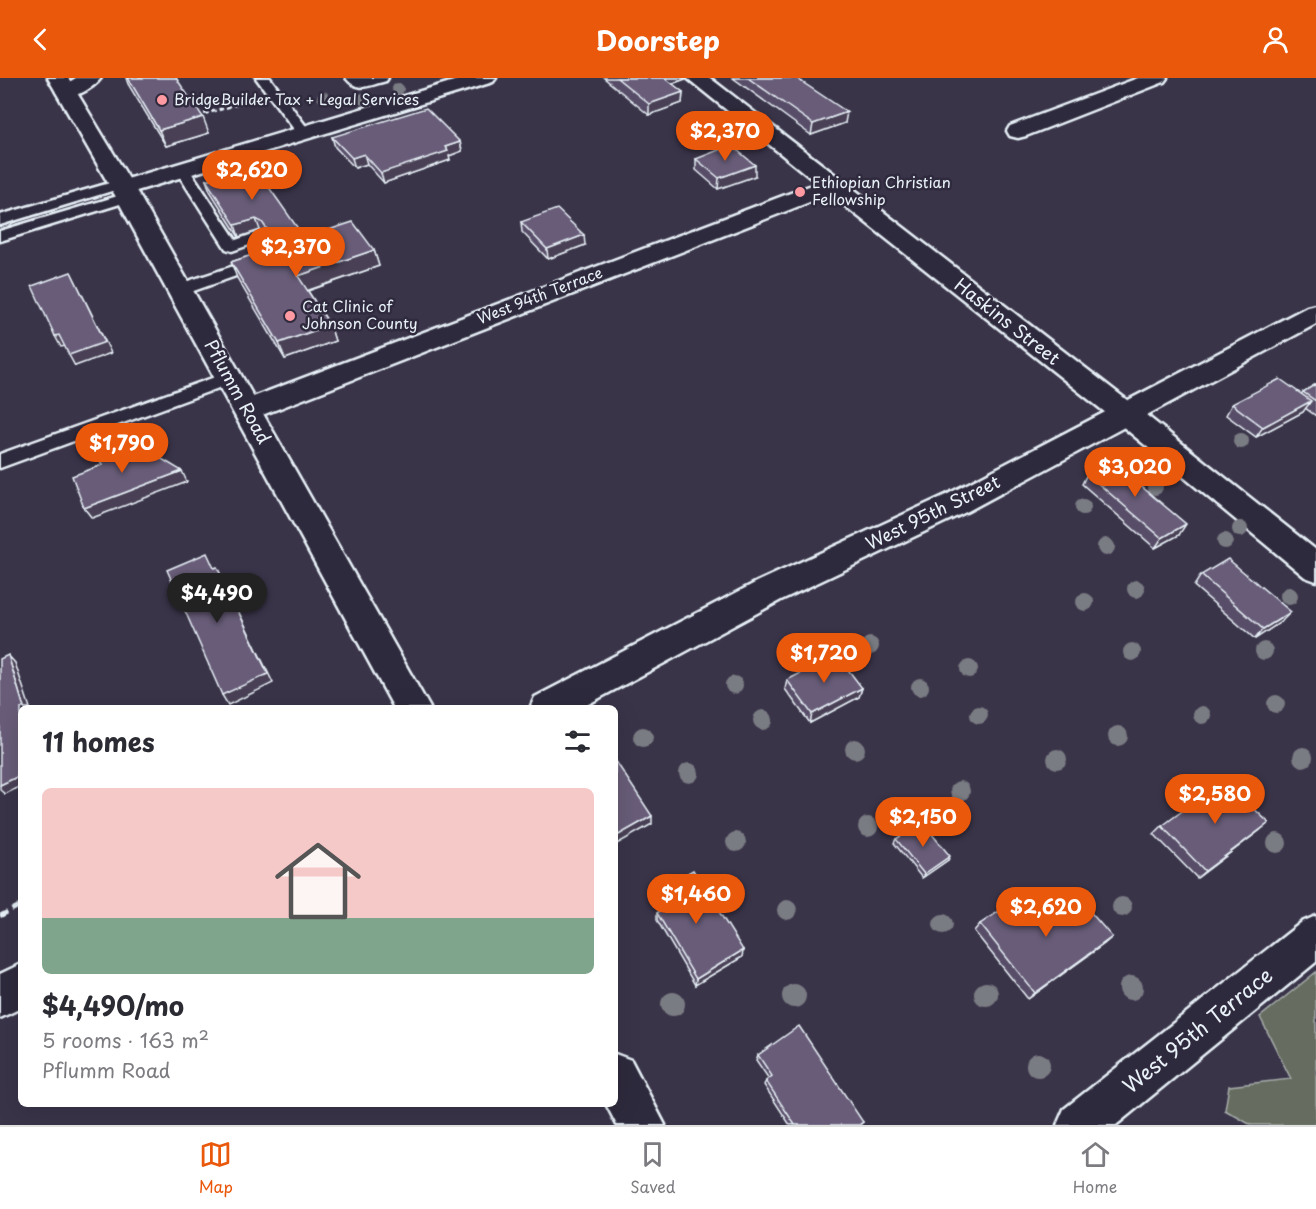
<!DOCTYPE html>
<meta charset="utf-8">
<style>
:root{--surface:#fff;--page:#f7f7f7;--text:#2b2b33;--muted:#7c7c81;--line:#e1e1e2;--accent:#ea580c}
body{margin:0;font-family:"Playpen Sans",sans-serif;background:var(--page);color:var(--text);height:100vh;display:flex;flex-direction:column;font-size:22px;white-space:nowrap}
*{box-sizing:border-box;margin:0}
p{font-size:20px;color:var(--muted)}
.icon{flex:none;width:33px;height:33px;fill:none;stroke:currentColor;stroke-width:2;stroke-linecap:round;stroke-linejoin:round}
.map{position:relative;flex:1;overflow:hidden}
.details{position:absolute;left:18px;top:627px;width:600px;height:402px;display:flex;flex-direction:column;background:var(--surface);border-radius:9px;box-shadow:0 6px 24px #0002}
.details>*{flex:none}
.price{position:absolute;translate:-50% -51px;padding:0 14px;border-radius:21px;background:var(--accent);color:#fff;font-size:20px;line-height:39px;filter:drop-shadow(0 2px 3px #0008)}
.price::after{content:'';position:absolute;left:50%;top:36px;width:18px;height:14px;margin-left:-9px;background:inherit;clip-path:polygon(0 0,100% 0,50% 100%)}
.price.on{background:#222;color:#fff}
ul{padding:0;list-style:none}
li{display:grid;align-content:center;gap:12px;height:318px;padding:0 24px}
li span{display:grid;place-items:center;height:186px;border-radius:9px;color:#555}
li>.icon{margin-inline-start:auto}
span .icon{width:108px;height:108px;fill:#fffc;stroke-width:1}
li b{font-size:26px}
h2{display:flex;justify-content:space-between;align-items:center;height:72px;padding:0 24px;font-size:26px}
header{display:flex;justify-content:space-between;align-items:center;height:78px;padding:0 24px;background:var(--accent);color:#fff;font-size:27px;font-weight:700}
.tab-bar{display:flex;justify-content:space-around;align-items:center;height:84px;border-top:2px solid var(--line);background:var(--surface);font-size:16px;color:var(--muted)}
.tab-bar a{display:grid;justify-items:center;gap:3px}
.tab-bar .on{color:var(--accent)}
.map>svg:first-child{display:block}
</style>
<header><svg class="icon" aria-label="back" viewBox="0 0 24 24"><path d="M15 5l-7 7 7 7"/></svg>Doorstep<svg class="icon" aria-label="person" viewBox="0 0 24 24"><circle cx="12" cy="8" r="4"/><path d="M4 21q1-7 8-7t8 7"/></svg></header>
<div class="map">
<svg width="1316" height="1047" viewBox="0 0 1316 1047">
<rect width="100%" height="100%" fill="#3a3449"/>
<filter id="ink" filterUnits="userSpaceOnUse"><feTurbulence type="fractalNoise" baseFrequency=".0167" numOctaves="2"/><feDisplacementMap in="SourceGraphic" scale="12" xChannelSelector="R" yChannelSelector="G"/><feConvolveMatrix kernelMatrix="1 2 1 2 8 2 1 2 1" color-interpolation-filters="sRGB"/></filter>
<g filter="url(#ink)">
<path fill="#666c5f" stroke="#a7aeac" stroke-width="1.5" d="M1316,894v153h-65l-26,-15 4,-24 62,-7 -31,-62z"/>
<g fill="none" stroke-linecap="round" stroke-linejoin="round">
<defs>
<g id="service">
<path d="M256,0h14l41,55 -2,3h-10z"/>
<path d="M346,0h42l-2,3c-16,4 -28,12 -40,-3z"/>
<path d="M182,87l5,1 49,74 23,-8 5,2 16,24 -2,3 -9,1 -2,3 -82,29h-12l-2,-4 2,-4 82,-27 9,-1 -9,-15 -23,8 -6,-2 -51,-80z"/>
<path d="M120,102l5,1 2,3 -2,3 -125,38v-10z"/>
<path d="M128,115l7,4 -2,3 -133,41v-10z"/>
<path d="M229,294l6,2 3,4 -3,4 -235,86v-14z"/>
</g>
<g id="minor">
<path d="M76,0h25c-8,11 -29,22 -42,18l-3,-4 3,-4z"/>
<path d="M464,0h32l-3,4 -363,111 -8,2 -8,-2 -4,-5 4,-5z"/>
<path d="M687,0h23l426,329 180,143v31l-11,-4 -189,-156 -286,-227 -573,223 -10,3 -10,-3 -4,-7 4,-7 580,-220z"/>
<path d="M1138,0h29l-3,4 -138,54 -8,2 -8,-2 -3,-5 3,-5z"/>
<path d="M1316,838v46l-200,163h-59l7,-16 238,-187z"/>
</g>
<g id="secondary">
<path d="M48,0h20l72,119 290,511h-36l-278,-511z"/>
<path d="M1316,227v19l-348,187 -187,89 -200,108h-51l5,-11 222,-115 189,-87 361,-188z"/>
<path d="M21,886v44l-21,10v-44z"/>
<path d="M615,976l16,6 34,65h-48l-11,-21h9z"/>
</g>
</defs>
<use href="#service" stroke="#e8f1f8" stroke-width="5"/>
<use href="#minor" stroke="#e8f1f8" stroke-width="5"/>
<use href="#secondary" stroke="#e8f1f8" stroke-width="5"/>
<path stroke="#e8f1f8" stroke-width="3" stroke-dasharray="4.5 3" stroke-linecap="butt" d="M197,38l45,-13"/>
<path stroke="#e8f1f8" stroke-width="4.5" stroke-dasharray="8 5" stroke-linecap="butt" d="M0,838l21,-11"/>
<use href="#service" fill="#2f2a3d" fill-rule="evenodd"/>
<use href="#minor" fill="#2f2a3d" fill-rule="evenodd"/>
<use href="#secondary" fill="#2f2a3d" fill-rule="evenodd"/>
</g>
<g fill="#7a7b83">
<circle cx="398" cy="11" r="6"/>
<circle cx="323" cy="19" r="6"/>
<circle cx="363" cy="21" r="6"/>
<circle cx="1241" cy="363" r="8"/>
<circle cx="1155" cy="409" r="8"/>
<circle cx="1083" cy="429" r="8"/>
<circle cx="1240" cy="451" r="8"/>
<circle cx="1225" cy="463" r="8"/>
<circle cx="1106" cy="469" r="9"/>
<circle cx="1136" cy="511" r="9"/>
<circle cx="1289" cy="518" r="9"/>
<circle cx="1085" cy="524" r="9"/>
<circle cx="870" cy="568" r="9"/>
<circle cx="1264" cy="573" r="9"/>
<circle cx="1132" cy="574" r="9"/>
<circle cx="969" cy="591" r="9"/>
<circle cx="734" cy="607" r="9"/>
<circle cx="920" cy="609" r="9"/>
<circle cx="1276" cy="626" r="9"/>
<circle cx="979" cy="637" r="9"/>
<circle cx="1202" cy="637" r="9"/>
<circle cx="763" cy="642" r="10"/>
<circle cx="1118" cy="658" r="10"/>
<circle cx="643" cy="659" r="10"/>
<circle cx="855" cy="671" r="10"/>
<circle cx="1303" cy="679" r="10"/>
<circle cx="1057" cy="681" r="10"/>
<circle cx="689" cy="695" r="10"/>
<circle cx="960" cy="713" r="10"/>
<circle cx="868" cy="749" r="10"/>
<circle cx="736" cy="764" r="10"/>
<circle cx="1277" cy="765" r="10"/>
<circle cx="1122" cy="829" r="10"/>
<circle cx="787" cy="832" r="10"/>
<circle cx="943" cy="846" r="10"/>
<circle cx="1131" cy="910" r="12"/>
<circle cx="986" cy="916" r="12"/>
<circle cx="794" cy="918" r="12"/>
<circle cx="673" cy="926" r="12"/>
<circle cx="1038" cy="987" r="12"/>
</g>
<g fill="#594e67" stroke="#e8f1f8" stroke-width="1.5">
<path d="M126,0h50l33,55 -43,13 -38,-62z"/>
<path d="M604,0h82l-1,1 -13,5 11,8 -1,11 -33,12z"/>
<path d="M733,0h63l49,45 -34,12z"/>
<path d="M332,59l128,5 2,9 -13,5 1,4 -66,23 -17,-19 -12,4 -20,-21z"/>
<path d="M696,81l59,17 -37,13 -22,-19z"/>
<path d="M206,102l93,50 3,9 72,11 5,16 -71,25 22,34 5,16 -50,18 -48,-81 -6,-16 45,-15 -10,-14 -6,-3 -21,7 -29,-46z"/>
<path d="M521,144l64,23 -37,14 -26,-27z"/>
<path d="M1316,306v32l-11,-8 -2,4 -47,25 -30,-22 6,-11 69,-10 2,-2z"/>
<path d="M1087,396l92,61 -24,13 -73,-64z"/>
<path d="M1201,497l81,46 -27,18 -61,-53z"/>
<path d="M787,602l75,8 -3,9 -49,26 -25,-34z"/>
<path d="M1162,748l97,5 -62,47 -43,-44z"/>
<path d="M896,761l52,21 -26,18 -28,-35z"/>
<path d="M654,814l89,58 -1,7 -47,28 -38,-65v-7l4,-3 -7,-11z"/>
<path d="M1039,838l73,21 -8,7 -76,55 -54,-68 6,-7z"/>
<path d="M758,977l105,67 -3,3h-70l-26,-40 2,-4 3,-2 -13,-19z"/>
</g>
<g fill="#494054" stroke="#e8f1f8" stroke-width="1.5">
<path d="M662,0h24l-1,1 -23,8z"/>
<path d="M683,14l-1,11 -33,12v-11z"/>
<path d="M847,34l-2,11 -34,12 2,-11z"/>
<path d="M203,39l6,16 -43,13 -7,-16z"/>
<path d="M460,64l2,9 -13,5 1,4 -66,23 -3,-10 64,-26z"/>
<path d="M364,76l3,10 -12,4 -3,-10z"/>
<path d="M755,87v11l-37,13 1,-11z"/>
<path d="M256,141l4,11 -21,7 -4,-12z"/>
<path d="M299,152l3,11 -25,8 -4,-11z"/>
<path d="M584,157l1,10 -37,14 -1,-10z"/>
<path d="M374,172l5,16 -76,26 -5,-16z"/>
<path d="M71,194l40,81 -36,13 -6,-11z"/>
<path d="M330,247l5,16 -50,18 -6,-16z"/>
<path d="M59,257l7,11 -5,1 -6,-11z"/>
<path d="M1311,323l-8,11 -47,25 7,-10z"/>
<path d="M182,393l5,11 -95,36 -8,-10z"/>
<path d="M1186,446l-7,11 -24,13 7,-10z"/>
<path d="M217,489l5,10 51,106 -45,22 -6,-10z"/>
<path d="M1291,534l-9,9 -27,18 8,-10z"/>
<path d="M8,577l7,8 15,45h-6z"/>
<path d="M862,610l-3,9 -49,26 2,-9z"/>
<path d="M21,697v11l-16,8 -5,-4v-5z"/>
<path d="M652,738v8l-37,21v-8z"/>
<path d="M1269,745l-10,8 -62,47 8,-7z"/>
<path d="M950,778l-2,4 -26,18 2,-4z"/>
<path d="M1112,859l-8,7 -76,55 7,-6z"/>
<path d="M743,872l-1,7 -47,28 1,-6z"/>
</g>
<g fill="#685b78" stroke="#e8f1f8" stroke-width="1.5">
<path d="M128,0h48l27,39 -44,13z"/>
<path d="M617,0h48l18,14 -34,12z"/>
<path d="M748,0h48l51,34 -34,12z"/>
<path d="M426,30l34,34 -15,5 3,4 -67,22 -17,-19 -12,4 -20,-21z"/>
<path d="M731,67l24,20 -36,13 -23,-19z"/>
<path d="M254,88l45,64 -26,8 -11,-16 -6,-3 -21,6 -29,-45z"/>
<path d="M557,131l27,26 -37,14 -26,-27z"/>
<path d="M353,144l21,28 -76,26 32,49 -51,18 -48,-81z"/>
<path d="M71,194l34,70 -36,13 -10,-20 -4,1 -23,-50z"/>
<path d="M1280,301l31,22 -48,26 -31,-23z"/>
<path d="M1316,306v17l-13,-9z"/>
<path d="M131,366l11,1 12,4 6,9 22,13 -98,37 -12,-32 30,-11 -4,-9z"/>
<path d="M1104,377l82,69 -24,14 -75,-64z"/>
<path d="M207,475l7,15 3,-1 51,107 -46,21 -55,-125z"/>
<path d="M1228,481l63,53 -28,17 -62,-54z"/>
<path d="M8,577l16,53h-3v67l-21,10v-126z"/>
<path d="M837,577l25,33 -50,26 -25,-34z"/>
<path d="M615,682l37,56 -37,21z"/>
<path d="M1224,702l45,43 -64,48 -43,-45z"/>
<path d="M922,744l28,34 -26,18 -28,-35z"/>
<path d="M693,792l50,80 -47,29 -39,-66 7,-5 -10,-16z"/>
<path d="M1073,814l39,45 -77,56 -55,-69 42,-28 17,20z"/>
<path d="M799,948l64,96 -4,3h-64l-29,-44 6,-5 -14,-21z"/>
</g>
</g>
<g fill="#ff9aa2" stroke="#2f2a3d" stroke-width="2">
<circle cx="162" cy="22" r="6"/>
<circle cx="800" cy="114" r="6"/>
<circle cx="290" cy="238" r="6"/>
</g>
<g text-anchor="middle" stroke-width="5" stroke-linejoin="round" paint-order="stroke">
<g font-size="15" fill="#e8f1f8" stroke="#2f2a3d" text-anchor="start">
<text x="174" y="27">BridgeBuilder Tax + Legal Services</text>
<text x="812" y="110">Ethiopian Christian<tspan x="812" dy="17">Fellowship</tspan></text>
<text x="302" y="234">Cat Clinic of<tspan x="302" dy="17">Johnson County</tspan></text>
</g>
<g font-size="15" fill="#e8f1f8" stroke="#2f2a3d">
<text transform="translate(540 218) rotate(-21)" y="5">West 94th Terrace</text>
</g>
<g font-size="18" fill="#e8f1f8" stroke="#2f2a3d">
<text transform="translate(1007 244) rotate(38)" y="6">Haskins Street</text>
<text transform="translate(237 314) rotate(61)" y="6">Pflumm Road</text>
<text transform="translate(933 435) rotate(-26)" y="6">West 95th Street</text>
</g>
<g font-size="21" fill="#e8f1f8" stroke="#2f2a3d">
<text transform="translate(1198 953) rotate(-39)" y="7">West 95th Terrace</text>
</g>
</g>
</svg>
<b class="price" style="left:725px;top:84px">$2,370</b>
<b class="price" style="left:252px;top:123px">$2,620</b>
<b class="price" style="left:296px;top:200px">$2,370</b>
<b class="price" style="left:122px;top:396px">$1,790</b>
<b class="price" style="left:1135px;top:420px">$3,020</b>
<b class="price on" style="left:217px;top:546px">$4,490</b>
<b class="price" style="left:824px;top:606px">$1,720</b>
<b class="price" style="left:1215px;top:747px">$2,580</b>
<b class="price" style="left:923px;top:770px">$2,150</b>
<b class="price" style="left:696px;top:847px">$1,460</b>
<b class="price" style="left:1046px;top:860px">$2,620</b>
<section class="details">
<h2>11 homes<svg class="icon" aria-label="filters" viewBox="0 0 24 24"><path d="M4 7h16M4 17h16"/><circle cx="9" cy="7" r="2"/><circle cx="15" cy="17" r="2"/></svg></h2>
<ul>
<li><span style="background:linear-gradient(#f6c9c9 70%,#7fa58c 0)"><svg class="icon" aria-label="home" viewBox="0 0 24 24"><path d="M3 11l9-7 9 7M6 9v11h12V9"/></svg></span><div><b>$4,490/mo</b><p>5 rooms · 163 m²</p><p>Pflumm Road</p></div></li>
</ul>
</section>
</div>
<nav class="tab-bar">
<a class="on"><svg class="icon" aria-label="map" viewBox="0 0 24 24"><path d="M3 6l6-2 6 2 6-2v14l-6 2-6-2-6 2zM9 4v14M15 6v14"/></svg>Map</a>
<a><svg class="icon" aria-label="saved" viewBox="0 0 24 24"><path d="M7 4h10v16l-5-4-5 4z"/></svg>Saved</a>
<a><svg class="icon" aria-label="home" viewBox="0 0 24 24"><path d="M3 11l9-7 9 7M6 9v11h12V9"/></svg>Home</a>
</nav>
